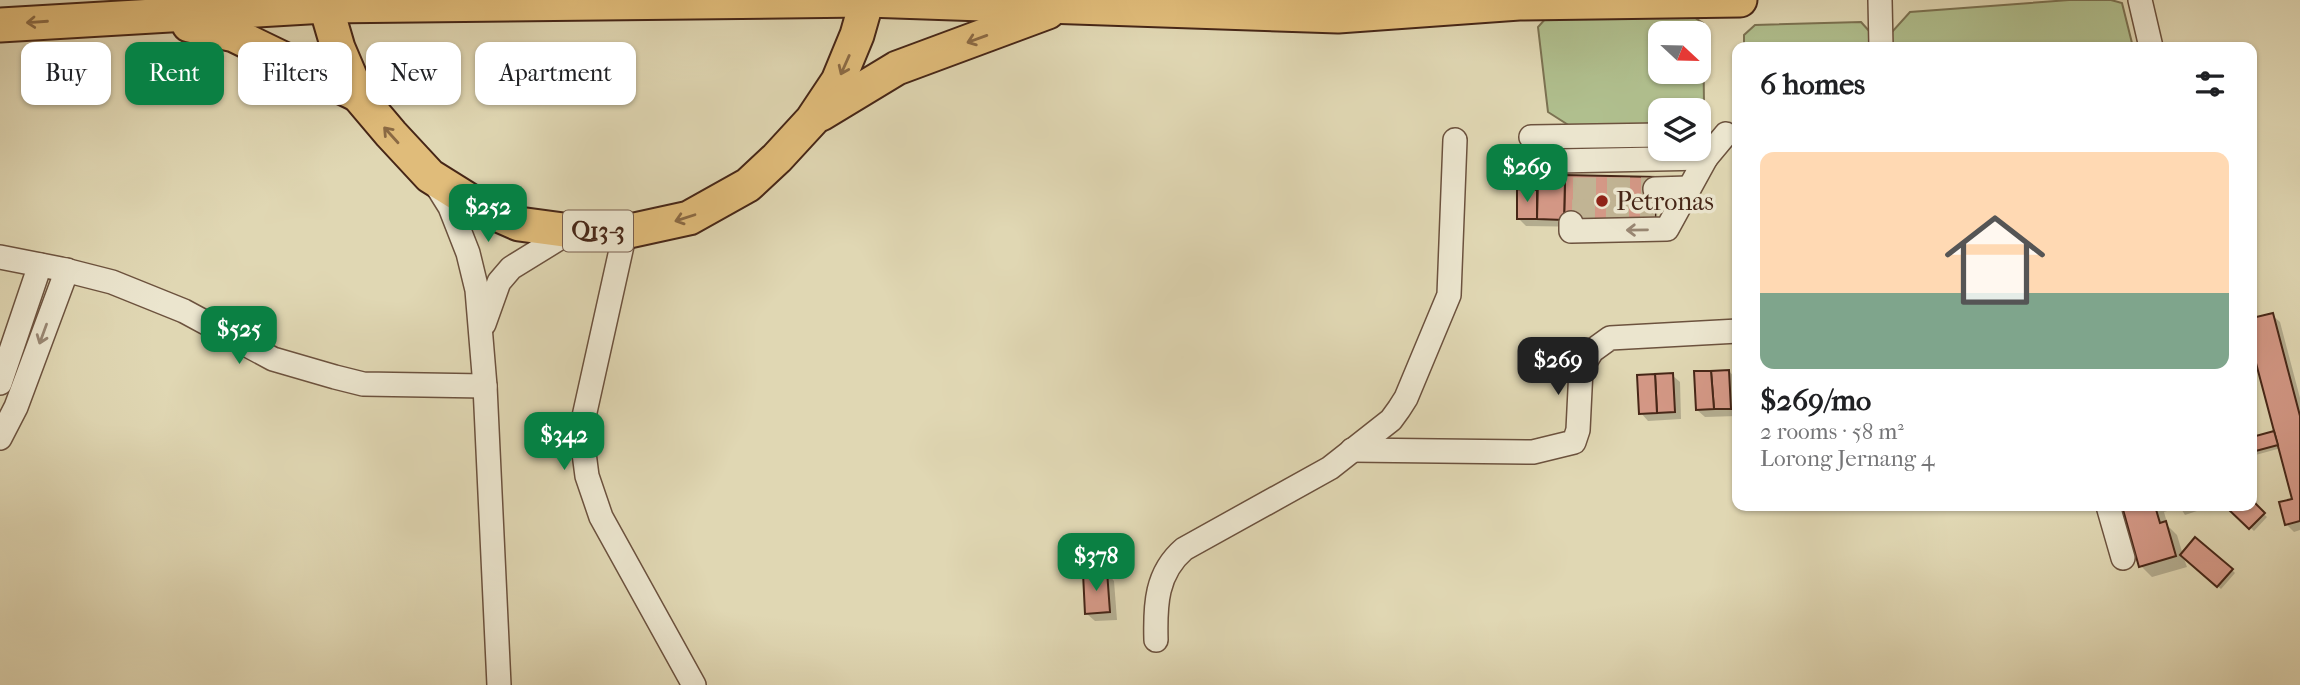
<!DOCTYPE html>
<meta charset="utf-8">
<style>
:root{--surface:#fff;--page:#f2f2f2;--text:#202124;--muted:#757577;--accent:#0b8043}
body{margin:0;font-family:"IM FELL French Canon",serif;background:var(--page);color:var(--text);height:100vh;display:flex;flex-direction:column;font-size:26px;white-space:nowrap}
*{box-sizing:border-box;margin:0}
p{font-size:23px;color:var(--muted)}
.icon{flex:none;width:38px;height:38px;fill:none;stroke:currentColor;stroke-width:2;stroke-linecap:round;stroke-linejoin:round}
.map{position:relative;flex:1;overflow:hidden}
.drawer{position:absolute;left:1732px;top:42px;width:525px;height:469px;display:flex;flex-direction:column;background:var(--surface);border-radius:14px;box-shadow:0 2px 5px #0004}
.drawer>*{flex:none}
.banner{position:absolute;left:21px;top:42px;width:665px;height:63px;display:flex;gap:14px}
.needle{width:46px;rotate:112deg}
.fabs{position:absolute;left:1648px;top:21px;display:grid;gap:14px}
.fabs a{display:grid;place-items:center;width:63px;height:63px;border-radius:14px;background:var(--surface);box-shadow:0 2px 5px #0004;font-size:35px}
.price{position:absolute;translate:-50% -60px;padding:0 16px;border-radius:14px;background:var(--accent);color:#fff;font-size:23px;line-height:46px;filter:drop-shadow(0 2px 4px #0008)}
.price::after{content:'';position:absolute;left:50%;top:42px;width:21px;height:16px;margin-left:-10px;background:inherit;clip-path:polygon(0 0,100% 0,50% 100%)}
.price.active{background:#222;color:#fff}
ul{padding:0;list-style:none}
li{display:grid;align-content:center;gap:14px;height:371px;padding:0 28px}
li span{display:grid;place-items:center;height:217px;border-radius:14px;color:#555}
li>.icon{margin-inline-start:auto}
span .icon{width:126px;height:126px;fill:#fffc;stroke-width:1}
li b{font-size:30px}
h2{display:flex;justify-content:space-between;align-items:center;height:84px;padding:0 28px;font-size:30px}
.chip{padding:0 24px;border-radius:14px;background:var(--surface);box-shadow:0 2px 5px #0004;font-size:24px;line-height:63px}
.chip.active{background:var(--accent);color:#fff}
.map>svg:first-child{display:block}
</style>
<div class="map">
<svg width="2300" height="685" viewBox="0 0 2300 685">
<rect width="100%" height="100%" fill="#e0d7b3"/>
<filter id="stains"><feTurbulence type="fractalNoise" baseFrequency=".00286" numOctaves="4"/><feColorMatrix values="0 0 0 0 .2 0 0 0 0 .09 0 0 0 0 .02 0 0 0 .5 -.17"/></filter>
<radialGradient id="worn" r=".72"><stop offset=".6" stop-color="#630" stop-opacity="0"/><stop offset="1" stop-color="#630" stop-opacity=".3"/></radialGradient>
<g fill="#b0bf8e" stroke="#7b7252" stroke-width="2" fill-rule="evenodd">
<path d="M2069,0h42l11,3 11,44h-241l-1,-14 19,-21z"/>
<path d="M1686,12l17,11 1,81 -6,6h-37v16h-91l-22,-14 -10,-85 9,-10zM1661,33h38v39h-38z"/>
<path d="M1861,22l9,10 1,15h-127v-12l11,-10z"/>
</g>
<g fill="#0003">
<path d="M1658,182l-1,46 -131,-2 -8,-8 1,-27 20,1z"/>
<path d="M2272,315l8,7 20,76v132l-6,2 -8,-8 8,-24 -13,-52 -29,8v-17l26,-2 -22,-84 -4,1v-34z"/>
<path d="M1729,371l7,8 2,37 -33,1 -8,-7z"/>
<path d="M1672,375l8,7 1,37 -33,2 -7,-8z"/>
<path d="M2252,503l15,14 -13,14 -24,-23 2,-2h20z"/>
<path d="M2124,506h88l-27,9 -5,-8 -16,5 4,14 9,9 6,20 49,15 3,3 -14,16 -38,-33 4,11 -35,10 -11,-11z"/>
<path d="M1107,573l7,8 3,39 -22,1 -8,-7z"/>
</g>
<g fill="#d49886" stroke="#462617" stroke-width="2">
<path d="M1565,175l91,2 -1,48 -91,-2z"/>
<path d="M1538,179l27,1 -1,40 -27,-1z"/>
<path d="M1517,189l20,1v29h-20z"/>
<path d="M2273,313l27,103v105l-15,4 -6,-23 13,-3 -40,-151v-30z"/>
<path d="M1729,370l2,39h-17l-3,-38z"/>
<path d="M1694,371h17l3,38 -18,1z"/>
<path d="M1673,373l2,39 -18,1 -2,-39z"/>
<path d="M1655,374l2,39 -18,1 -2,-39z"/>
<path d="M2274,431l4,14 -26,7v-15z"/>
<path d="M2252,500l13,13 -16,16 -22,-21 2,-2h23z"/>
<path d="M2122,506h33l5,17 6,-2 10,35 -37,11z"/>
<path d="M2195,537l38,32 -16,18 -37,-32z"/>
<path d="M1107,571l3,41 -25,2 -2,-41z"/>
</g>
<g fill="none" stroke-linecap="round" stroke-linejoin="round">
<g stroke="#c1b494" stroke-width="23" stroke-dasharray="23 11" stroke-linecap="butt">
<path d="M1573,189h82"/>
<path d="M1572,211l83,1"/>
</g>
<defs>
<g id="minor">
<path d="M1880,0l1,47"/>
<path d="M2140,0l11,47"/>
<path d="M1531,137l130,-2"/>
<path d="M1557,161l149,-3"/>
<path d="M435,183l15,24 18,46 9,37 8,96 14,299"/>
<path d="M1655,189l34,-1"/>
<path d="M1571,223v8l96,-2 39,-71 20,-24"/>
<path d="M625,232l-44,198 6,46 14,41 93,168"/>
<path d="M0,257l61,12 51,13 72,29 89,48 62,18 28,7 122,2"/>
<path d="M484,324l15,-42 12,-14 60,-37"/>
<path d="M0,383l40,-118"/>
<path d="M0,438l16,-31 51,-137"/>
<path d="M1352,450l181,2 41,-10 4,-12 3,-61 11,-18 18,-13 128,-7"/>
<path d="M2108,506l15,52"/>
<path d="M1156,640c-1,-35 0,-67 28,-91l146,-81 61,-48 8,-11 7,-11 43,-103 6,-155"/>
</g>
<g id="highway">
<path d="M324,0l14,48 20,47 33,39 39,42 48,30 41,18 52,7 54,1 64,-14 59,-33 29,-27 35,-38 26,-39 19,-46 10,-35"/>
<path d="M0,25l325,-19 542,-6 471,16 181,-13 221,-3"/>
<path d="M189,25l45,10 124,60"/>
<path d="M821,114l76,-46 151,-56"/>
</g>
</defs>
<use href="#minor" stroke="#6c523e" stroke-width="26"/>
<use href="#highway" stroke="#462617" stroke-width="37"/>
<use href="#minor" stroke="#ebe5ce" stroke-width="23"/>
<use href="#highway" stroke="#e0bc7a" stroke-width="33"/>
</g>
<defs><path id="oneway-shaft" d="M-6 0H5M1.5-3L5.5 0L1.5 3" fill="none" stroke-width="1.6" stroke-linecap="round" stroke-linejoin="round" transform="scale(1.75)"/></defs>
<g stroke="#8b6a44">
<use href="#oneway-shaft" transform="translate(37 22) rotate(176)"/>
<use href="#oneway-shaft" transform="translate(977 39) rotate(160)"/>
<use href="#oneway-shaft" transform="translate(845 65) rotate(114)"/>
<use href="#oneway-shaft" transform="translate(391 135) rotate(-132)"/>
<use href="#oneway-shaft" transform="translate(685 218) rotate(162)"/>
</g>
<g stroke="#988672">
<use href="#oneway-shaft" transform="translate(1637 230) rotate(179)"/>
<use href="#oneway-shaft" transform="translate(43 334) rotate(110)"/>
</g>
<circle fill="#8f2418" stroke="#ebe5ce" stroke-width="2.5" cx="1602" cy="201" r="7"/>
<g text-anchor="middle" stroke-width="7" stroke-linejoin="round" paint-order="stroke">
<rect fill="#ebe5ce" stroke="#785f4e" stroke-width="2" x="563" y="210.5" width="70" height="41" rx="5"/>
<g font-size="24" font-weight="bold" fill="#462617">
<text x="598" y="239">Q13-3</text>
</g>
<g font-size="26" fill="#462617" stroke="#ebe5ce" text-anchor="start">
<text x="1616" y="210">Petronas</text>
</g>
</g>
<rect width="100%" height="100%" filter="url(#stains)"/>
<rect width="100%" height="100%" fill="url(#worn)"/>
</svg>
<div class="fabs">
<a><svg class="needle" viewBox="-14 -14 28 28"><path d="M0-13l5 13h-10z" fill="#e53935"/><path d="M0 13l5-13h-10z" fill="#757577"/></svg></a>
<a><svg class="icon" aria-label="layers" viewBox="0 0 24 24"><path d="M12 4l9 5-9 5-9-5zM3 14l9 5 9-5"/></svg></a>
</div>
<b class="price" style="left:1527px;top:204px">$269</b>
<b class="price" style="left:488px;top:244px">$252</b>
<b class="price" style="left:239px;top:366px">$525</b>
<b class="price active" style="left:1558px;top:397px">$269</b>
<b class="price" style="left:564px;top:472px">$342</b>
<b class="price" style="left:1096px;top:593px">$378</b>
<div class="banner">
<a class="chip">Buy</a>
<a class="chip active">Rent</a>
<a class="chip">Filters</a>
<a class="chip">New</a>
<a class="chip">Apartment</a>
</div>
<section class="drawer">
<h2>6 homes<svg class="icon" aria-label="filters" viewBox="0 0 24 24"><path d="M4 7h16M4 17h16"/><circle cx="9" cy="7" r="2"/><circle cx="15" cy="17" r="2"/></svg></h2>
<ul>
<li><span style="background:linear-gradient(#ffd9b3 65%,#7fa58c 0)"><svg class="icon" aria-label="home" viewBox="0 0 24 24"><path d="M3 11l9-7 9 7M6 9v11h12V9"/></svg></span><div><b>$269/mo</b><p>2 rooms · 58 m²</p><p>Lorong Jernang 4</p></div></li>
</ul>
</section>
</div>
